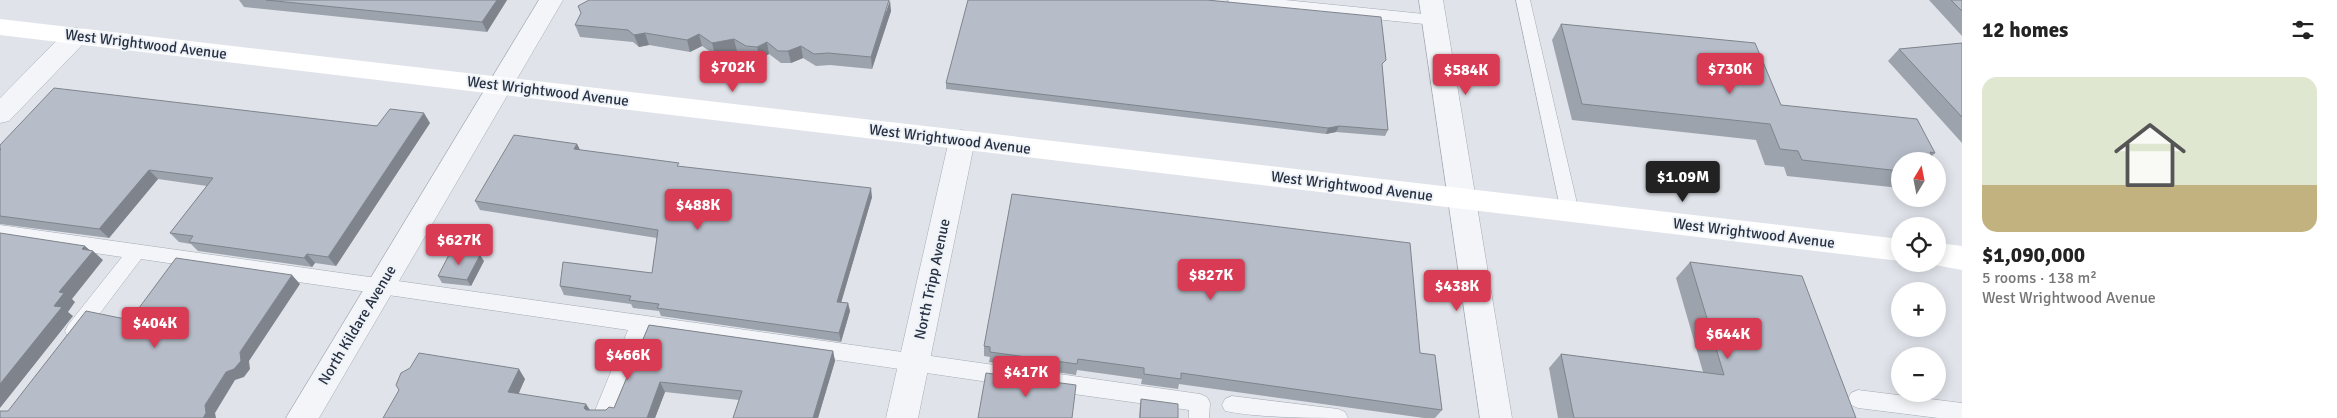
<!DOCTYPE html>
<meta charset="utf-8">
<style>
:root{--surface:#fff;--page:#f2f2f2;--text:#222;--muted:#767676;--line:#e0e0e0;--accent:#d93b55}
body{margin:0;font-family:Signika,sans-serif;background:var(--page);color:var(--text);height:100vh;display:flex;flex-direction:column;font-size:19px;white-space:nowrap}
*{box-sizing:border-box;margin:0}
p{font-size:16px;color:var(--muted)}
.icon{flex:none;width:28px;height:28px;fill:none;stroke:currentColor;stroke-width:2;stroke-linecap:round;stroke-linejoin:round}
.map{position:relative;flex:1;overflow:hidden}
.drawer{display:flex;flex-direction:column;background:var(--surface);width:375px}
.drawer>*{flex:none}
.needle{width:32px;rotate:10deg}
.controls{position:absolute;left:1891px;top:152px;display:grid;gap:10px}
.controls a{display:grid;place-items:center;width:55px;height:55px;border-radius:50%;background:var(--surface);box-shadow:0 2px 12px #0003;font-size:25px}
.price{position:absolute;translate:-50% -42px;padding:0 11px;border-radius:5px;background:var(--accent);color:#fff;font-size:16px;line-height:32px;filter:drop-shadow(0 1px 2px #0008)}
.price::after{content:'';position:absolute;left:50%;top:30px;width:15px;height:11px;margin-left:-8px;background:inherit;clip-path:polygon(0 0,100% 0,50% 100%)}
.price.selected{background:#222;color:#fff}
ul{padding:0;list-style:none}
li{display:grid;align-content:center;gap:10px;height:265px;padding:0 20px}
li+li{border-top:1px solid var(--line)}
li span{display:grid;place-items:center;height:155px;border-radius:15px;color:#555}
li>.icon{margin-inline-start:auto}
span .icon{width:90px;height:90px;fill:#fffc;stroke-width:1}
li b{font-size:21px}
h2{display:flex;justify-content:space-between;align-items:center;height:60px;padding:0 20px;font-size:21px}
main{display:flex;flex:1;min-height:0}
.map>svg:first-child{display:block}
</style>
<main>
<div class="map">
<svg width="1962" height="418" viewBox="0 0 1962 418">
<rect width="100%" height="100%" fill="#e0e4ea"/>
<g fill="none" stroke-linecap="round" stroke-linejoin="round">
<defs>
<g id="lane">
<path d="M1228,0h57l149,15 5,1 3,4 -3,4 -5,1 -199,-20 -5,-1z"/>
<path d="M1516,0h14l49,212 -3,5 -6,2 -6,-2 -3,-5z"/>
<path d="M0,225l1009,142 7,3 3,6 -3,6 -7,3 -363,-53 -34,86h-20l36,-88 -487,-71 -59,78 -7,2 -7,-2 -3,-6 3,-6 54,-68 -122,-18z"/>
<path d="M1052,373l148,21 7,3 3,6 -1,15h-20v-8l-137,-19 -7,-3 -3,-6 3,-6z"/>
<path d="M1858,390l104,13v15h-24l-80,-10 -7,-3 -3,-6 3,-6z"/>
<path d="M1232,396l106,13 7,3 3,6c-37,0 -89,0 -123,-7l-3,-6 3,-6z"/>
</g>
<g id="street">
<path d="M539,0h24l-244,418h-33z"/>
<path d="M1419,0h24l69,418h-32z"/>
<path d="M76,28l9,2 3,6 -3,6 -76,79 -9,2v-25l67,-68z"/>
<path d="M962,130l9,3 4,7 -57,278h-32l63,-278 4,-7z"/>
</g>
</defs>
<use href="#lane" stroke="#a5abb5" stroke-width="1"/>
<use href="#street" stroke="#a5abb5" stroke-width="1"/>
<use href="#lane" fill="#f3f5f8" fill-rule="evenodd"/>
<use href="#street" fill="#f3f5f8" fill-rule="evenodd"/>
<g fill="#fff" fill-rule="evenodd">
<path d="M0,19l1900,220v22l-1900,-226z"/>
<path d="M1938,243l24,3v24l-32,-6h8z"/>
</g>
</g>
<g fill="#9da3ac">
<path d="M239,0h268l-20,32 -243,-25z"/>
<path d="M1929,0h33v36z"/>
<path d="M891,11l-19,58 -42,-4 -14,1 -13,-8 -12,5h-10l-12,-9 -9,5 -11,-1 -12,-7 -22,4 -13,-9 -12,6 -41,-7 -10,2 -6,-5 -53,-5 -5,-12z"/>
<path d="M1561,24l220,81 154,48 -3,3 -32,5v27l-113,-12 -3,-9 -19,-2 -9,-25 -184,-20 -20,-80z"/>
<path d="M1962,43v100l-74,-82 11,-12z"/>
<path d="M1383,67l-1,1 6,62 -3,6 -49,-4 -10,2 -380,-45v-6z"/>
<path d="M430,123l-94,143 -21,-3 -3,4 -114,-16 -7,-7 -12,-2 -9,-9 37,-47 -49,-7 -49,59 -109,-14v-79z"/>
<path d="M577,144l3,6 100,17 192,30 -31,105 7,1 2,8 -9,31 -180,-26 -2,-5 -26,-3 -2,-4 -67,-9 -4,-9 92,-13 5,-35 -177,-28 -5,-9z"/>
<path d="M484,261l-13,25 -29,-3 -4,-7z"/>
<path d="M1690,262l166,156h-298l-9,-50 12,-14 142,18 -27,-94z"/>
<path d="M649,325l184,26 2,10 -17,57h-85l6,-18 -74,-8 -10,26 -256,-28 126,-11 -7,15 72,16h16l8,-2z"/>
<path d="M984,346l436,7 22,57 -7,8h-11l-245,-34 -1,5 -37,-5 1,-5 -65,-9 -1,5 -87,-13 1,-5 -6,-1z"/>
<path d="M1141,399l37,19h-39l1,-13z"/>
</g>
<g fill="#7f848c">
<path d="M497,0h10l-20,32 -5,-10z"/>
<path d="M890,0l1,11 -19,58 -1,-12z"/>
<path d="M645,33l4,12 -10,2 -5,-12z"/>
<path d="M699,34l3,12 -12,6 -3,-12z"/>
<path d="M734,39l3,12 -22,4 -3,-12z"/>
<path d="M767,42l2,12 -9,5 -3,-12z"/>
<path d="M801,46l2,12 -12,5 -3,-12z"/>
<path d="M424,113l6,10 -94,143 -8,-9z"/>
<path d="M1339,126l-3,6 -10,2 2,-6z"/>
<path d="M577,144l4,8 -7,-3z"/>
<path d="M149,170l9,9 -49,59 -10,-9z"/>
<path d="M871,188l1,9 -33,113 -2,-8z"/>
<path d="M85,246l7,6 1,-1 10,9 -31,39 3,3 -7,10 5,4 -73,92v-24l59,-92 23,-43z"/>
<path d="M307,254l8,9 -3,4 -8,-9z"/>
<path d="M480,255l4,6 -13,25 -4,-6z"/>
<path d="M292,275l8,9 -51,77 1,8 -6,8 -9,3 -20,33 1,5h-13l2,-13 21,-33 14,-20z"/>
<path d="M848,303l2,8 -9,31 -2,-9z"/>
<path d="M833,351l2,10 -17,57h-5z"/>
<path d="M519,369l6,10 -10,23 -7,-10z"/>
<path d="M660,382l5,10 -10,26h-8z"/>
<path d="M586,404l6,9 -2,4 -6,-9z"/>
</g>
<g fill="#b6bdc8" stroke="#7f848c">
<path d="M266,0h231l-15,22z"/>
<path d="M589,0h300l-18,57 -43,-4 -14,1 -13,-8 -13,5h-10l-11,-9 -10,5 -11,-1 -12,-7 -22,4 -13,-9 -12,6 -42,-7 -11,2 -6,-5 -53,-5 6,-12 -3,-7z"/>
<path d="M968,0h239l174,17 5,43 -4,4 6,66 -49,-4 -11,2 -382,-45z"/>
<path d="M1951,0h11v11z"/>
<path d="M1561,24l194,19 26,62 136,14 18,34 -5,-1 4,9h-34v10l-98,-11 -4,-9 -18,-2 -10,-25 -188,-20z"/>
<path d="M1962,43v74l-63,-68z"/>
<path d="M54,88l323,38 13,-17 34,4 -96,144 -21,-3 -3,4 -115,-16 4,-6 -23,-3 43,-55 -64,-8 -50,59 -99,-13v-66l1,-1h-1v-4z"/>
<path d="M514,135l63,9 -3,5 105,14 -2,3 194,22 -34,114 11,1 -9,30 -182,-25 2,-4 -30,-4 2,-4 -71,-10 3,-24 89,11 6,-43 -183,-29z"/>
<path d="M1012,194l398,49 10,110 15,2 7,55 -261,-37v6l-37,-5v-6l-66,-9 -1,5 -87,-12v-5l-6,-1z"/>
<path d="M0,233l85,13 -3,3 11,2 -34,41 5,1 -10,13 8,1 -62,77z"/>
<path d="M451,251l29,4 -13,25 -29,-4z"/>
<path d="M176,258l116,17 -52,77 1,9 -7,8 -8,3 -21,33 1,8 -3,5h-203v-7h8l78,-100 44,9z"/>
<path d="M1690,262l112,14 54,142h-282l-13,-64 163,21z"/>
<path d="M649,325l184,26 -20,67h-80l9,-27 -82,-9 -13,36h-264l16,-28 -3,-5 5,-12 9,-5 9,-15 100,16 -11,23 78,12 -2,4 2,2h20l3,-3 5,1z"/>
<path d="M986,373l90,12 -4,33h-94z"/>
<path d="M1141,399l37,5v14h-38z"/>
</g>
<g text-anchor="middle" stroke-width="4" stroke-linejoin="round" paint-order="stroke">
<g font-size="15" fill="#273143" stroke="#eff3f7">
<text transform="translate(146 44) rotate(7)" y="5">West Wrightwood Avenue</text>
<text transform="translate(548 91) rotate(7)" y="5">West Wrightwood Avenue</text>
<text transform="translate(950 139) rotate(7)" y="5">West Wrightwood Avenue</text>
<text transform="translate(1352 186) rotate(7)" y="5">West Wrightwood Avenue</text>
<text transform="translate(1754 233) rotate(7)" y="5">West Wrightwood Avenue</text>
<text transform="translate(932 279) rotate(-78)" y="5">North Tripp Avenue</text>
<text transform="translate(357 325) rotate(-59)" y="5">North Kildare Avenue</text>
</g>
</g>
</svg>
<div class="controls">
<a><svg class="needle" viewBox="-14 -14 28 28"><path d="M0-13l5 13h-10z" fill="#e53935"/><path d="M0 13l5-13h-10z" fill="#767676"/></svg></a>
<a><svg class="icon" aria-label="locate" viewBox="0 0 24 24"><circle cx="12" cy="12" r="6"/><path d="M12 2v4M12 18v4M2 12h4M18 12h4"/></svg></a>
<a>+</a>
<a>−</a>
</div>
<b class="price" style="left:733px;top:93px">$702K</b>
<b class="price" style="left:1730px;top:95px">$730K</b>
<b class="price" style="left:1466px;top:96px">$584K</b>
<b class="price selected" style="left:1683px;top:203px">$1.09M</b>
<b class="price" style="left:698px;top:231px">$488K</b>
<b class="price" style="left:459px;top:266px">$627K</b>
<b class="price" style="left:1211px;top:301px">$827K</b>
<b class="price" style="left:1457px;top:312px">$438K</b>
<b class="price" style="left:155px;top:349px">$404K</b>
<b class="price" style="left:1728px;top:360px">$644K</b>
<b class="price" style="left:628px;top:381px">$466K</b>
<b class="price" style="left:1026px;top:398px">$417K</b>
</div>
<section class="drawer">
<h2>12 homes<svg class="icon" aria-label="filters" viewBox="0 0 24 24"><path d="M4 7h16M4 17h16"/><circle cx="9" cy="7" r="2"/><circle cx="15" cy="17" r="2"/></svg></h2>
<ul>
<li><span style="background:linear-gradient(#dfe7d0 70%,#c2b280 0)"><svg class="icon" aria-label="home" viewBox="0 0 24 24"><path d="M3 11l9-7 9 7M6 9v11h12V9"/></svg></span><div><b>$1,090,000</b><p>5 rooms · 138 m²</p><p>West Wrightwood Avenue</p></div></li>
</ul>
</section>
</main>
